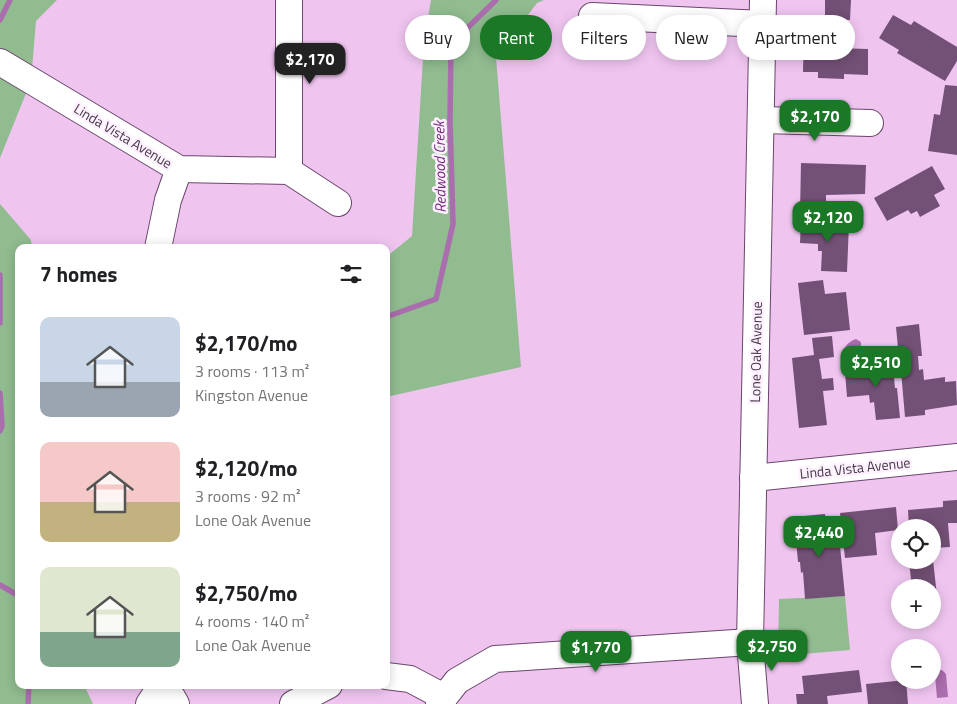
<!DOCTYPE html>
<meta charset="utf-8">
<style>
:root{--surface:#fff;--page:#f2f2f2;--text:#202124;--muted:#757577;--accent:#1b7827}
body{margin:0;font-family:"Titillium Web",sans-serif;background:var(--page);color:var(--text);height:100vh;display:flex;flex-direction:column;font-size:19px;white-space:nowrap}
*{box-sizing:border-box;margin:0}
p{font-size:16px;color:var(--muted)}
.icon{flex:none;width:28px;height:28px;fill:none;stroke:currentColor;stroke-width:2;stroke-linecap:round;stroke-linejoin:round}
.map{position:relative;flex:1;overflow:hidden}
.panel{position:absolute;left:15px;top:244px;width:375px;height:445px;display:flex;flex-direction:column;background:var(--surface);border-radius:10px;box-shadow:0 2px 12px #0003}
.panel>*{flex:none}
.guide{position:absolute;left:405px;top:15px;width:475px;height:45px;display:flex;gap:10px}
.fabs{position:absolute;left:891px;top:519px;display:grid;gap:10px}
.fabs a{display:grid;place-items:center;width:50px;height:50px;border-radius:50%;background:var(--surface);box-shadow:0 2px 12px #0003;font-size:25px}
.price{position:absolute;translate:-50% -42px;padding:0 11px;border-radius:10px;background:var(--accent);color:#fff;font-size:16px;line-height:32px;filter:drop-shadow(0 1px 2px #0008)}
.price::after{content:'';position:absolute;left:50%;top:30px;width:15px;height:11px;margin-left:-8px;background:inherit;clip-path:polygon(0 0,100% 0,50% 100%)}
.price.on{background:#222;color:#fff}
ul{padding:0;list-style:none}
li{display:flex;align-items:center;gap:15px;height:125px;padding:0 25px}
li span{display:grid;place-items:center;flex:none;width:140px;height:100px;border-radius:10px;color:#555}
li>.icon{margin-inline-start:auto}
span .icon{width:60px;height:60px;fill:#fffc;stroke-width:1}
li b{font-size:21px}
h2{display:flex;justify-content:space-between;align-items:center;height:60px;padding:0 25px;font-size:21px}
.pill{padding:0 18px;border-radius:22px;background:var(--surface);box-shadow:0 2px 12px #0003;font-size:18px;line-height:45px}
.pill.on{background:var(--accent);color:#fff}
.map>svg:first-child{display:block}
</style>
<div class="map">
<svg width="957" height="704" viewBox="0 0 957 704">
<rect width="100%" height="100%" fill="#efc5f0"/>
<g fill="#90bc90">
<path d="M0,0h57l-21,21 -5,60 -31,77z"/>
<path d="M431,0h113l-7,3 -41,54 25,310 -135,30v-140l26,-21 12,-194z"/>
<path d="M0,204l31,36 1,7 -13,1v254l-4,7 4,1v175h65l9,19h-93z"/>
<path d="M845,596l5,54 -72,6 1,-57z"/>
</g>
<g fill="#aa6dad">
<path d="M856,339l5,3v6l-5,6 -2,8 -4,3h-6l-3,-6c1,-10 6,-17 15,-20z"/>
<path d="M937,670h5l4,4 2,23 -11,1 -2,-23z"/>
</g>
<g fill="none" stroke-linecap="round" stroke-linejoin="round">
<g stroke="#aa6dad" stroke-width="5.5">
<path d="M0,20l10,-20"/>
<path d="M0,275v48"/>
<path d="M386,317l50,-18 17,-75 -3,-103 1,-77 45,-44"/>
<path d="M0,393l2,33 -2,5"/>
<path d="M0,585l19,11"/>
<path d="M28,704l1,-19"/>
</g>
</g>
<g fill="#735075">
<path d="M825,0h26l-1,20 -25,-1z"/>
<path d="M893,15l18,10 3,-4 43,26v14l-12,20 -48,-28 2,-3 -20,-12z"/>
<path d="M804,29l31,1v18l33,1v26l-24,-1v5l-26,-1v-6h-15z"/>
<path d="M945,85l12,1v69l-29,-4 6,-37 6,1z"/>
<path d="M801,163l65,2 -1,29 -39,1v17h-26z"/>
<path d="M932,166l13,23 -11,6 6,11 -20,11 -3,-6 -6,3 -3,-4 -21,11 -13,-23z"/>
<path d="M801,219l26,1v3l22,1 -2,48 -26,-1 1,-20h-4v-7l-18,-1z"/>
<path d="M823,280l2,14 21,-2 4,38 -46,5 -6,-52z"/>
<path d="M919,324l3,32h-4l1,14 4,-1 1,11 21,-3v5l11,-1 1,24 -32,5v5l-20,2 -4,-46 4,-1 -1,-11h-5l-3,-32z"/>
<path d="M832,336l2,21 -15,2 3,20 11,-1 1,12 -11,1 4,34 -28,3 -7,-70 22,-3 -2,-17z"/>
<path d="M889,356l1,12 3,-1 2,21h2l3,30 -24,2 -2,-18 -4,1 -1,-8 -22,2 -2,-25 27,-2 -1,-12z"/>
<path d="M957,500v23h-9l2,24 -18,1v-20h-23l-1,-18 35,-3v-6z"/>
<path d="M896,507l2,23 -23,3 2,22 -32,3 -5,-45z"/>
<path d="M825,514l1,12h6l2,20h6l5,50 -40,3 -2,-27 -2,1 -1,-11h-2l-4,-45z"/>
<path d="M933,560l4,36h-5v-8h-20l-3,-26z"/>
<path d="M859,670l3,22 -35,4 1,8h-31l-1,-10h8l-2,-18z"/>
<path d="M906,680l2,24h-40l-2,-20z"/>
</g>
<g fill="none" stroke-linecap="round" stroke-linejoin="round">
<defs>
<g id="minor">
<path d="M289,0v171"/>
<path d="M592,16l171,8"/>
<path d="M0,62l179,107 110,2 49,32"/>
<path d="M761,120l109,3"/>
<path d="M158,248l10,-48 11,-31"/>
<path d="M753,478l204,-21"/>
<path d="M386,676l24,3 34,18"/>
<path d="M149,704l6,-9 8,-2 9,4 4,7"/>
<path d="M293,704l36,-19"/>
<path d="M439,704l18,-23 38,-22 255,-17"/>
<path d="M755,704l-5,-62 13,-642"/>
</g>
</defs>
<use href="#minor" stroke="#6a466c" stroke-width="28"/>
<use href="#minor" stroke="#fff" stroke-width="26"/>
</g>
<g text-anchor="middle" stroke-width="5" stroke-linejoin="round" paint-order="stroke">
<g font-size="14" fill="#453546" stroke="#fef1ff">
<text transform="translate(123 136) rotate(31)" y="5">Linda Vista Avenue</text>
<text transform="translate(756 352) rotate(-89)" y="5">Lone Oak Avenue</text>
<text transform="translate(855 468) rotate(-6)" y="5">Linda Vista Avenue</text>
</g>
<g font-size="15" font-style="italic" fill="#742a7a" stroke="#fef1ff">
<text transform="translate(440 167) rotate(-91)" y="5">Redwood Creek</text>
</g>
</g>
</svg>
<div class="fabs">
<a><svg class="icon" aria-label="locate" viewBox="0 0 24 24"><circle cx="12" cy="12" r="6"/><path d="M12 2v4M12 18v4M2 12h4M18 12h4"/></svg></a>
<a>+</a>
<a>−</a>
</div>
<b class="price on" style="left:310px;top:85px">$2,170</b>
<b class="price" style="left:815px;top:142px">$2,170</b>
<b class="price" style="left:828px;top:243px">$2,120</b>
<b class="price" style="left:876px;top:388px">$2,510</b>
<b class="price" style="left:819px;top:558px">$2,440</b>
<b class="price" style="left:772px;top:672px">$2,750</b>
<b class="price" style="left:596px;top:673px">$1,770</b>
<div class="guide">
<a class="pill">Buy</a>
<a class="pill on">Rent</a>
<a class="pill">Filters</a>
<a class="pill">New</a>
<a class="pill">Apartment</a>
</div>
<section class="panel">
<h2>7 homes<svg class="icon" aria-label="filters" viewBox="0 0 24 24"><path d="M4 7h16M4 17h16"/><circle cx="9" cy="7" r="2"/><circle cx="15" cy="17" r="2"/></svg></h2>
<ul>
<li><span style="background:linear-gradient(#c9d6e8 65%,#9aa5b1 0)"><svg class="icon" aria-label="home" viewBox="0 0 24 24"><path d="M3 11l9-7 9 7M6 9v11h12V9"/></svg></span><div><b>$2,170/mo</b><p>3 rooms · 113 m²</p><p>Kingston Avenue</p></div></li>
<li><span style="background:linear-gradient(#f6c9c9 60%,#c2b280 0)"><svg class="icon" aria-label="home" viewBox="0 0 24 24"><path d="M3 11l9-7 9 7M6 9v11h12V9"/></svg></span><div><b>$2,120/mo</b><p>3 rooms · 92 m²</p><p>Lone Oak Avenue</p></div></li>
<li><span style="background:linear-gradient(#dfe7d0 65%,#7fa58c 0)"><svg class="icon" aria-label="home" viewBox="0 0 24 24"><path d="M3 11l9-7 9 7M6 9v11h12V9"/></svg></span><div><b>$2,750/mo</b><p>4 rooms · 140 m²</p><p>Lone Oak Avenue</p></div></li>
</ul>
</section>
</div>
